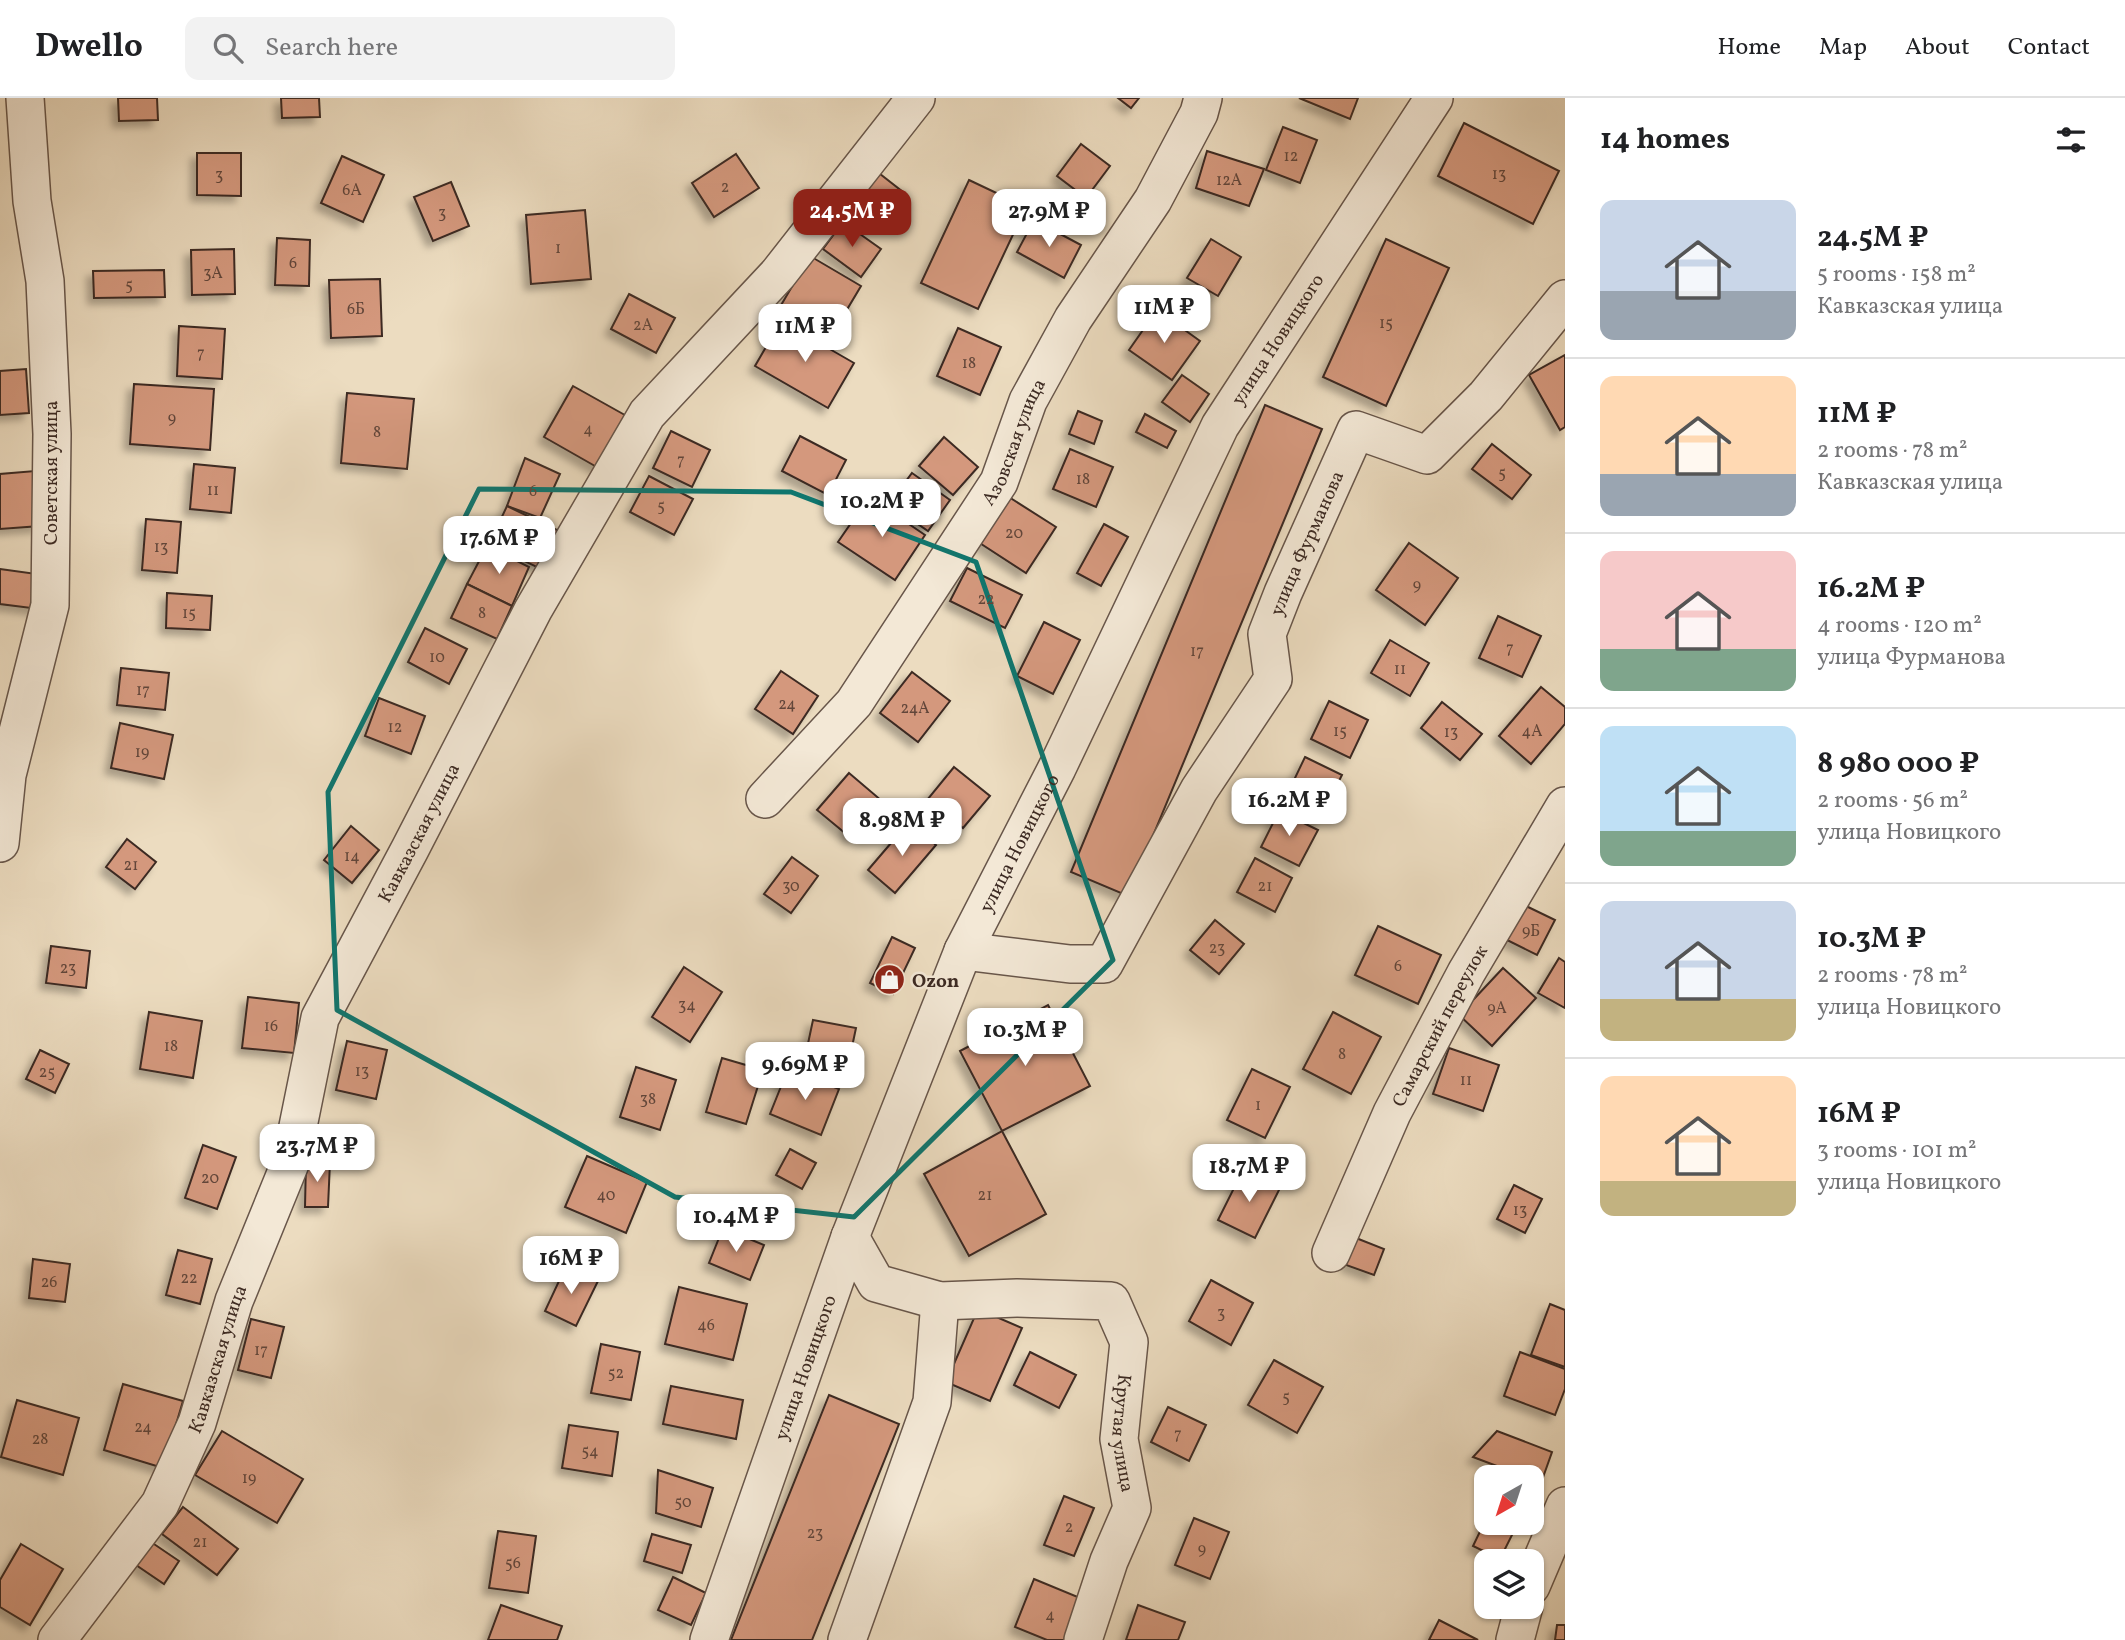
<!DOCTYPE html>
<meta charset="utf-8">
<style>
:root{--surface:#fff;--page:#f2f2f2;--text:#202124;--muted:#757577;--line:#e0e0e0;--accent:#8f2418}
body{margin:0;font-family:Vollkorn,serif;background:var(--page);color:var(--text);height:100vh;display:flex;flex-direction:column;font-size:26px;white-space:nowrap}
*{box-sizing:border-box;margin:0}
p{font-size:23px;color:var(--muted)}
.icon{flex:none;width:38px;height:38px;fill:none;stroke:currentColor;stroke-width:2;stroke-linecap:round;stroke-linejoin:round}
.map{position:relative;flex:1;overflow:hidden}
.side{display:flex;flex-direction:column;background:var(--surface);width:560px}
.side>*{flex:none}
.needle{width:46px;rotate:219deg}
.tools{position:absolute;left:1474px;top:1367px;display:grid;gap:14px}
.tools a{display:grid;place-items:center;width:70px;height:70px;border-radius:14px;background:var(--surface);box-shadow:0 2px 5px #0004;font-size:35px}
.price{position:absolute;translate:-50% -60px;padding:0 16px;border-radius:14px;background:#fff;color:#222;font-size:23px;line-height:46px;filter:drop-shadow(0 2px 4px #0008)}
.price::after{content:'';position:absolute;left:50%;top:42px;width:21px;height:16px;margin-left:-10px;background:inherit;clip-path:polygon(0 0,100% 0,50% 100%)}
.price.on{background:var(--accent);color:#fff}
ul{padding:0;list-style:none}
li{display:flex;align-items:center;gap:21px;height:175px;padding:0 35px}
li+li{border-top:2px solid var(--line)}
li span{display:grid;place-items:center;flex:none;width:196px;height:140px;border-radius:14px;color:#555}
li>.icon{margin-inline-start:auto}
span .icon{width:84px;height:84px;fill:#fffc;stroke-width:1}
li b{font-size:30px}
h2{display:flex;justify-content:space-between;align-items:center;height:84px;padding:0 35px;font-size:30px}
header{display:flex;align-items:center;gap:42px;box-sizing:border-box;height:98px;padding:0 35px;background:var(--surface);border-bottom:2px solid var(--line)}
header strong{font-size:33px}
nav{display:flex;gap:38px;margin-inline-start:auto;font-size:24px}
.search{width:490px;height:63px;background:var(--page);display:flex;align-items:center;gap:18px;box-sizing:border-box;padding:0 24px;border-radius:14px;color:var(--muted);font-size:26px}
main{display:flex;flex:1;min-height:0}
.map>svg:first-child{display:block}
</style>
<header>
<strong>Dwello</strong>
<div class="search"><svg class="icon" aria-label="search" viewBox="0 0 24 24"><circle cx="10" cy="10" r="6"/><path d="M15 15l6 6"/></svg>Search here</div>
<nav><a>Home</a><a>Map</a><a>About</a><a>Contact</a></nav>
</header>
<main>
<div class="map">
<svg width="1565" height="1542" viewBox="0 0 1565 1542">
<defs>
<filter id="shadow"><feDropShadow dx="-6" dy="6" stdDeviation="3.5" flood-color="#0004"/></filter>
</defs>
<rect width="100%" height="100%" fill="#ecdcc0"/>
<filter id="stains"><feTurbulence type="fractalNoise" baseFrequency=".00286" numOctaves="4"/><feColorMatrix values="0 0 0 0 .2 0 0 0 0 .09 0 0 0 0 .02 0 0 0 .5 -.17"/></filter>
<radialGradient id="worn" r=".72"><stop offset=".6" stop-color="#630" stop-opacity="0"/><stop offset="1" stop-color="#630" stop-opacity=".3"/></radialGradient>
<g fill="#d4987d" stroke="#3c2a23" stroke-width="2" filter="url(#shadow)">
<path d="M118,0h39l1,22 -39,1z"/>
<path d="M281,0h38l1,19 -38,1z"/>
<path d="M1118,0h21l-8,10z"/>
<path d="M1299,0h59l-8,21z"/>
<path d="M1464,25l95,48 -26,53 -95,-48z"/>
<path d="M1283,29l34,13 -17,43 -34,-13z"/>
<path d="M1081,46l29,22 -24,32 -29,-22z"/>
<path d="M1207,53l57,18 -15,37 -53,-18z"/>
<path d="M197,55h44v43l-44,-1z"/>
<path d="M736,56l23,34 -45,29 -22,-34z"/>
<path d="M342,58l42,19 -21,47 -42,-19z"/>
<path d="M875,72l28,22 -25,32 -28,-23z"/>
<path d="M969,82l57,27 -48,102 -57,-26z"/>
<path d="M451,84l18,44 -36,15 -19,-44z"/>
<path d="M585,112l6,69 -60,5 -5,-69z"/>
<path d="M1034,122l47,25 -17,33 -47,-26z"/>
<path d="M843,124l38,27 -20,28 -38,-28z"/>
<path d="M277,140l33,2 -1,46 -34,-1z"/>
<path d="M1211,141l30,18 -23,39 -31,-18z"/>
<path d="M1386,141l63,29 -63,138 -63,-29z"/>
<path d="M234,151l1,45 -43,1 -1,-45z"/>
<path d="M810,158l51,30 -34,57 -50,-31z"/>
<path d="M164,172l1,27 -71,1 -1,-27z"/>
<path d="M380,181l2,57 -51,2 -2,-58z"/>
<path d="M629,196l46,24 -19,35 -45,-24z"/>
<path d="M1157,212l43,31 -28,39 -43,-30z"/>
<path d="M781,223l73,42 -26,45 -73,-42z"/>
<path d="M179,228l46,3 -3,50 -45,-3z"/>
<path d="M958,230l43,19 -21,48 -43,-19z"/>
<path d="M1565,257v72l-5,3 -31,-55z"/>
<path d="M26,271l3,44 -29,2v-44z"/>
<path d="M1182,277l27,19 -19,28 -28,-20z"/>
<path d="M134,286l80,5 -4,61 -80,-6z"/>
<path d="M573,288l59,33 -30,51 -58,-33z"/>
<path d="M347,295l67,6 -7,70 -66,-6z"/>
<path d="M1265,307l57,24 -194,467 -57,-24z"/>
<path d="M1078,313l24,10 -8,23 -25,-10z"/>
<path d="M1145,316l31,17 -9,17 -31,-16z"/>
<path d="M671,333l39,19 -18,37 -39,-19z"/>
<path d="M800,338l46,24 -18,35 -46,-24z"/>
<path d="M944,339l34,30 -25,28 -34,-29z"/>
<path d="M1492,346l39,31 -19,24 -40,-30z"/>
<path d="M1070,351l43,18 -17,40 -43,-18z"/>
<path d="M525,360l35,16 -20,44 -33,-12z"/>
<path d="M194,366l41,4 -4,45 -41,-4z"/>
<path d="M35,373l5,55 -40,3v-55z"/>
<path d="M912,375l38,27 -22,31 -39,-27z"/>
<path d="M649,378l44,23 -19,36 -44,-23z"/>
<path d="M1001,394l55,35 -30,46 -54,-35z"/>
<path d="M869,399l56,38 -30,45 -57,-38z"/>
<path d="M507,408l54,26 -18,38 -54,-26z"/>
<path d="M146,421l35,3 -4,51 -35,-3z"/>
<path d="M1104,426l24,13 -27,49 -24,-13z"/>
<path d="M1409,445l49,35 -33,47 -49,-35z"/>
<path d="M487,448l42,21 -17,39 -45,-22z"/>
<path d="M967,470l55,27 -17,33 -55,-27z"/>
<path d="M0,471l44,6 -5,34 -39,-5z"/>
<path d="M467,486l45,22 -15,33 -46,-21z"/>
<path d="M167,495l45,3 -2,34 -44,-2z"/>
<path d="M1498,518l43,20 -19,41 -43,-19z"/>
<path d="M1044,524l36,18 -27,54 -36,-18z"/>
<path d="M425,530l42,21 -18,35 -41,-22z"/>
<path d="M1390,542l39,23 -19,33 -39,-23z"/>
<path d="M121,570l48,5 -4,37 -48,-5z"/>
<path d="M781,573l37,25 -25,38 -38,-25z"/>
<path d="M912,574l38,29 -32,41 -38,-29z"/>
<path d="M1541,589l24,20v17l-34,40 -32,-28z"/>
<path d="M379,600l46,18 -14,38 -46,-18z"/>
<path d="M1329,603l39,19 -18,38 -39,-19z"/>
<path d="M1442,604l40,32 -22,26 -39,-32z"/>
<path d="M120,625l53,12 -9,44 -53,-11z"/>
<path d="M1305,659l37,18 -23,46 -36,-18z"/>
<path d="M954,669l36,29 -27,32 -36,-28z"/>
<path d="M849,675l33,28 -31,37 -34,-28z"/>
<path d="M1279,713l39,19 -19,36 -38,-19z"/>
<path d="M909,724l27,23 -41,48 -27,-23z"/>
<path d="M351,728l28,24 -27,33 -28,-23z"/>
<path d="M127,741l29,23 -21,27 -29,-22z"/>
<path d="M792,759l26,19 -27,37 -27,-19z"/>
<path d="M1255,760l37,20 -17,34 -38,-20z"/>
<path d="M1524,807l31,15 -18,35 -30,-15z"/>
<path d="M1215,822l29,24 -25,30 -29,-24z"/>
<path d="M1378,828l63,29 -23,49 -63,-29z"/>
<path d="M892,839l23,11 -22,46 -23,-11z"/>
<path d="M51,848l39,5 -4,37 -40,-5z"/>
<path d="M1559,860l6,4v46l-27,-15z"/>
<path d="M684,869l38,25 -32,50 -38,-25z"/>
<path d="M1503,870l33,30 -44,48 -33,-31z"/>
<path d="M248,899l51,6 -5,50 -52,-5z"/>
<path d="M1048,907l42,81 -88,45 -42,-80z"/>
<path d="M149,914l53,9 -9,57 -53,-9z"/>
<path d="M1333,914l48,25 -30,57 -48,-25z"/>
<path d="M813,922l43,8 -7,33 -43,-8z"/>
<path d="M347,943l40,9 -11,49 -40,-9z"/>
<path d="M1449,950l50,17 -16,46 -50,-17z"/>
<path d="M40,952l29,14 -14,29 -29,-14z"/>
<path d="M722,960l41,12 -17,54 -40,-12z"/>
<path d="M636,969l40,13 -16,50 -40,-13z"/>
<path d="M788,971l51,20 -18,46 -51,-21z"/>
<path d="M1252,971l38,18 -25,51 -38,-18z"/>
<path d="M1002,1033l44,83 -77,42 -45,-82z"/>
<path d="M203,1047l33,12 -19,52 -32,-11z"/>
<path d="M790,1051l26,14 -14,26 -26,-14z"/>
<path d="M587,1058l60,26 -21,51 -61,-26z"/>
<path d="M306,1063l24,1 -2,45h-23z"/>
<path d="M1243,1072l37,18 -25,50 -37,-18z"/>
<path d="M1514,1087l28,14 -17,34 -28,-14z"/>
<path d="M723,1130l41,17 -14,35 -41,-17z"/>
<path d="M1356,1140l28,11 -10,26 -28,-10z"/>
<path d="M178,1152l34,9 -12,45 -34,-9z"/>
<path d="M33,1161l37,5 -5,38 -36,-4z"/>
<path d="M566,1168l32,15 -22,45 -31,-15z"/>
<path d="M1211,1182l42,23 -22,42 -42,-24z"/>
<path d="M679,1189l68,17 -14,56 -68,-16z"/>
<path d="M1550,1206l15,6v57l-34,-12z"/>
<path d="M978,1211l44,19 -32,73 -44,-19z"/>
<path d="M251,1221l33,8 -13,51 -33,-8z"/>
<path d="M601,1246l39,8 -9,48 -40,-7z"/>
<path d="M1030,1254l46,23 -17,33 -45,-23z"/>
<path d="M1520,1254l45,17v20l-10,26 -51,-19z"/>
<path d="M1274,1262l49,27 -26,46 -49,-28z"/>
<path d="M123,1286l60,17 -20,67 -59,-18z"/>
<path d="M671,1288l72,14 -7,39 -73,-15z"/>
<path d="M829,1297l70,29 -87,216h-81z"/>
<path d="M17,1302l62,18 -16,57 -62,-18z"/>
<path d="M1168,1309l38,18 -17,36 -38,-19z"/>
<path d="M569,1327l49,7 -6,44 -50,-8z"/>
<path d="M222,1333l81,48 -26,44 -82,-48z"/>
<path d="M1497,1333l55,21 -11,31 -10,-4v-2h-5l-53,-20z"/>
<path d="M658,1372l55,18 -12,39 -45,-14z"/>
<path d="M1064,1398l30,12 -20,48 -30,-11z"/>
<path d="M183,1409l55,42 -21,26 -55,-41z"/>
<path d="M1194,1420l35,14 -19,47 -35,-14z"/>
<path d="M1486,1421v3h16l13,7 -15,30 -27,-13z"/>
<path d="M498,1433l38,5 -8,57 -39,-5z"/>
<path d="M652,1436l39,11 -9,28 -38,-12z"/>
<path d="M151,1444l28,19 -15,23 -28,-19z"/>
<path d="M21,1446l42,25 -33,56 -30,-18v-27z"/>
<path d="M673,1479l33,16 -15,32 -33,-15z"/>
<path d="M1034,1481l51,21 -16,40h-22l-32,-13z"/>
<path d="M501,1507l61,21 -5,14h-69z"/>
<path d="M1138,1507l47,17 -7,18h-52z"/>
<path d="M1439,1522l39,20h-49z"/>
<path d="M1557,1527h8v15h-10z"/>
</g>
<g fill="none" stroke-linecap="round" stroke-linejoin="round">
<defs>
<g id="minor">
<path id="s1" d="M765,701l89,-96 145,-221 29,-81 45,-82 80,-119 46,-87 4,-15"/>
<path d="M0,745l7,-68 43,-170 2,-171 -7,-153 -13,-80 -7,-103"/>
<path id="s2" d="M963,853l107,13h34l95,-174 74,-111 -6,-45 16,-41 73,-163 71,25 59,-59 79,-97"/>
<path id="s3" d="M850,1139l26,46 64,18 77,-3 94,3 18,41 -10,97 13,69 -23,53 -26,79"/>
<path id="s4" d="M1331,1155l61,-140 74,-140 99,-167"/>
<path d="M1531,1488l34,-80"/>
<path id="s5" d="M57,1542l103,-136 37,-81 37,-122 57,-140 29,-143 90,-169 123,-239 114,-196 131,-140 138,-176"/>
<path id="s6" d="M709,1542l141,-403 113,-286 94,-183 163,-342 214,-328"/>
<path d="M847,1542l85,-238 8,-101"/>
<path d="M1515,1542l9,-34"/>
</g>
</defs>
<use href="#minor" stroke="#68564a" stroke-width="40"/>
<use href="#minor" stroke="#f3e8d6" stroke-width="37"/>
</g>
<path fill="none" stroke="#0f766e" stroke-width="5" stroke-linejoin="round" d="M479,391l312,3 185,70 137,398 -259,257 -179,-20 -338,-187 -9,-218z"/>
<defs>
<symbol id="shop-disc" viewBox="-11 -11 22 22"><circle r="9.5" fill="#8f2418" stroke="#f3e8d6"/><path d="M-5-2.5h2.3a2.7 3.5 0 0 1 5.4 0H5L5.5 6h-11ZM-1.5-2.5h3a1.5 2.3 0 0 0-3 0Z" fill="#fff"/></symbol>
</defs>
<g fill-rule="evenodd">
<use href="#shop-disc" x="872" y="864" width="35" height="35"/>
</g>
<g text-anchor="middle" stroke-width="5" stroke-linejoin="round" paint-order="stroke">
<g font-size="16" fill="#62463a">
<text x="1291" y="63">12</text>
<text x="1499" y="81">13</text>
<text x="219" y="82">3</text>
<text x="1229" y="87">12А</text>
<text x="725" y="94">2</text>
<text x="352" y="97">6А</text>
<text x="442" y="120">3</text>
<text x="558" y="155">1</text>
<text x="293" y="170">6</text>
<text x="213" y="180">3А</text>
<text x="129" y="192">5</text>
<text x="356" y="216">6Б</text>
<text x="1386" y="230">15</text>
<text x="643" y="232">2А</text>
<text x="201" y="260">7</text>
<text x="969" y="270">18</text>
<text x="172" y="325">9</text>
<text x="588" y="336">4</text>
<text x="377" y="339">8</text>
<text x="681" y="367">7</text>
<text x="1502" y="380">5</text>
<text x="1083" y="386">18</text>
<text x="213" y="397">11</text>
<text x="533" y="398">6</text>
<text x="661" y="413">5</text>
<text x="1014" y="440">20</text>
<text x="161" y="454">13</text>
<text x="1417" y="492">9</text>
<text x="986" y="506">22</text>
<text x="189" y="520">15</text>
<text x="482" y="520">8</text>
<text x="1510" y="555">7</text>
<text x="1197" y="558">17</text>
<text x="437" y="564">10</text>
<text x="1400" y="576">11</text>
<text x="143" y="597">17</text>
<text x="787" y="611">24</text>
<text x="915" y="615">24А</text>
<text x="395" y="634">12</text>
<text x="1340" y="638">15</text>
<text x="1532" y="638">4А</text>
<text x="1451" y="639">13</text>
<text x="142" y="659">19</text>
<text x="352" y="763">14</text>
<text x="131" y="772">21</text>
<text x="791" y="793">30</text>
<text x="1265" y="793">21</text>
<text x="1531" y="838">9Б</text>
<text x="1217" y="855">23</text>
<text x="1398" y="873">6</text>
<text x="68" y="875">23</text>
<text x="687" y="912">34</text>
<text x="1497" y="915">9А</text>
<text x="271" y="933">16</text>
<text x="171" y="953">18</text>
<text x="1342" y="961">8</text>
<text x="362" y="978">13</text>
<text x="47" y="979">25</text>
<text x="1466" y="987">11</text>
<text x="648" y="1006">38</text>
<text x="1258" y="1012">1</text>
<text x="210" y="1085">20</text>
<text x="606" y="1102">40</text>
<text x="985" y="1102">21</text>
<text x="1520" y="1117">13</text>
<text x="189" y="1185">22</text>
<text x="49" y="1189">26</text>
<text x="1221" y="1220">3</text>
<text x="706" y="1232">46</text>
<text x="261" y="1257">17</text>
<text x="616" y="1280">52</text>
<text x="1286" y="1304">5</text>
<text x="143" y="1334">24</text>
<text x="1178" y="1341">7</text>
<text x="40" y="1346">28</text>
<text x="590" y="1358">54</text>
<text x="249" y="1385">19</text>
<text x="683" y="1409">50</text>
<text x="1069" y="1434">2</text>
<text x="815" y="1440">23</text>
<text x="200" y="1449">21</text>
<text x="1202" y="1456">9</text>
<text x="513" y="1470">56</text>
<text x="1050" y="1522">4</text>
</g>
<g font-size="19" fill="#3c2a23" stroke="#f3e8d6">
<text dy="7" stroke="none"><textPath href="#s6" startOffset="1423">улица Новицкого</textPath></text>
<text dy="7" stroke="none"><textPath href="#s1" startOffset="438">Азовская улица</textPath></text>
<text transform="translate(50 375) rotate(-90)" y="7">Советская улица</text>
<text dy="7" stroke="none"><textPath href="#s2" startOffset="618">улица Фурманова</textPath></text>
<text dy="7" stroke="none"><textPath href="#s5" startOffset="894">Кавказская улица</textPath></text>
<text dy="7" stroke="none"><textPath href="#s6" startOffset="856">улица Новицкого</textPath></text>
<text dy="7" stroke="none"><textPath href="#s4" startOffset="252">Самарский переулок</textPath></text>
<text dy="7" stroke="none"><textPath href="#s5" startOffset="327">Кавказская улица</textPath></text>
<text dy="7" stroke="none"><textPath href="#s6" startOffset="289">улица Новицкого</textPath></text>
<text dy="7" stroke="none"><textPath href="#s3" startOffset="427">Крутая улица</textPath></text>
</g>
<g font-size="19" font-weight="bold" fill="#3c2a23" stroke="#f3e8d6" text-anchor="start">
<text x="912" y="889">Ozon</text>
</g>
</g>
<rect width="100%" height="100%" filter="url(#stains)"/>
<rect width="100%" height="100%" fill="url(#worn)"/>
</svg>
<div class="tools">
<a><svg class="needle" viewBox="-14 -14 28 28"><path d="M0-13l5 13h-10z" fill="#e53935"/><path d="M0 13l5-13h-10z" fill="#757577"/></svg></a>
<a><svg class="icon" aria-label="layers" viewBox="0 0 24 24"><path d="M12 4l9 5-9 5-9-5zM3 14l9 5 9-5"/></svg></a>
</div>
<b class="price on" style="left:852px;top:151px">24.5M ₽</b>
<b class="price" style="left:1049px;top:151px">27.9M ₽</b>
<b class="price" style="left:1164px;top:247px">11M ₽</b>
<b class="price" style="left:805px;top:266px">11M ₽</b>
<b class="price" style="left:882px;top:441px">10.2M ₽</b>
<b class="price" style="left:499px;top:478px">17.6M ₽</b>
<b class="price" style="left:1289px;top:740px">16.2M ₽</b>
<b class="price" style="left:902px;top:760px">8.98M ₽</b>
<b class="price" style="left:1025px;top:970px">10.3M ₽</b>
<b class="price" style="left:805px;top:1004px">9.69M ₽</b>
<b class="price" style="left:317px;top:1086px">23.7M ₽</b>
<b class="price" style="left:1249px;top:1106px">18.7M ₽</b>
<b class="price" style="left:736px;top:1156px">10.4M ₽</b>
<b class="price" style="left:571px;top:1198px">16M ₽</b>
</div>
<section class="side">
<h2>14 homes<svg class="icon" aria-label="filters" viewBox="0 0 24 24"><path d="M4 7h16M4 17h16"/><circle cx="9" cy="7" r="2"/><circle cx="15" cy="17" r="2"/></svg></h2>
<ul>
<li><span style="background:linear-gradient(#c9d6e8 65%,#9aa5b1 0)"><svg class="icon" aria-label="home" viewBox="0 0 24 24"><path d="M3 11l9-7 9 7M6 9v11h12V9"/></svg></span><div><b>24.5M ₽</b><p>5 rooms · 158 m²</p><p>Кавказская улица</p></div></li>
<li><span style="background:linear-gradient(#ffd9b3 70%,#9aa5b1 0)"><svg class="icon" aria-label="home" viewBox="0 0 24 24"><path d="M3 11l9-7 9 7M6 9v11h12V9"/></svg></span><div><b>11M ₽</b><p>2 rooms · 78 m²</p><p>Кавказская улица</p></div></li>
<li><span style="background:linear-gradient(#f6c9c9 70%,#7fa58c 0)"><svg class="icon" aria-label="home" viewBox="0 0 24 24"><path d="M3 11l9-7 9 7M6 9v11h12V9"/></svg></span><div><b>16.2M ₽</b><p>4 rooms · 120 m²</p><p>улица Фурманова</p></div></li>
<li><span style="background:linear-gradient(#bfe0f5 75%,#7fa58c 0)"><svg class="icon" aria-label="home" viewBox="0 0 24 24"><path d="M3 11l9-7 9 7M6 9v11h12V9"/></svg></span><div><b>8 980 000 ₽</b><p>2 rooms · 56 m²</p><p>улица Новицкого</p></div></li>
<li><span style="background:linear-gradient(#c9d6e8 70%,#c2b280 0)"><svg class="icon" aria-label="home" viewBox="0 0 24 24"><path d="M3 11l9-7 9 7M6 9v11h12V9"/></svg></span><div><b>10.3M ₽</b><p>2 rooms · 78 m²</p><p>улица Новицкого</p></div></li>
<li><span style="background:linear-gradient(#ffd9b3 75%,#c2b280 0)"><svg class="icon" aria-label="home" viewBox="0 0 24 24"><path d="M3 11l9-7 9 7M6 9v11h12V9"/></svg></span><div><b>16M ₽</b><p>3 rooms · 101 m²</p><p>улица Новицкого</p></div></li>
</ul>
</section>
</main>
